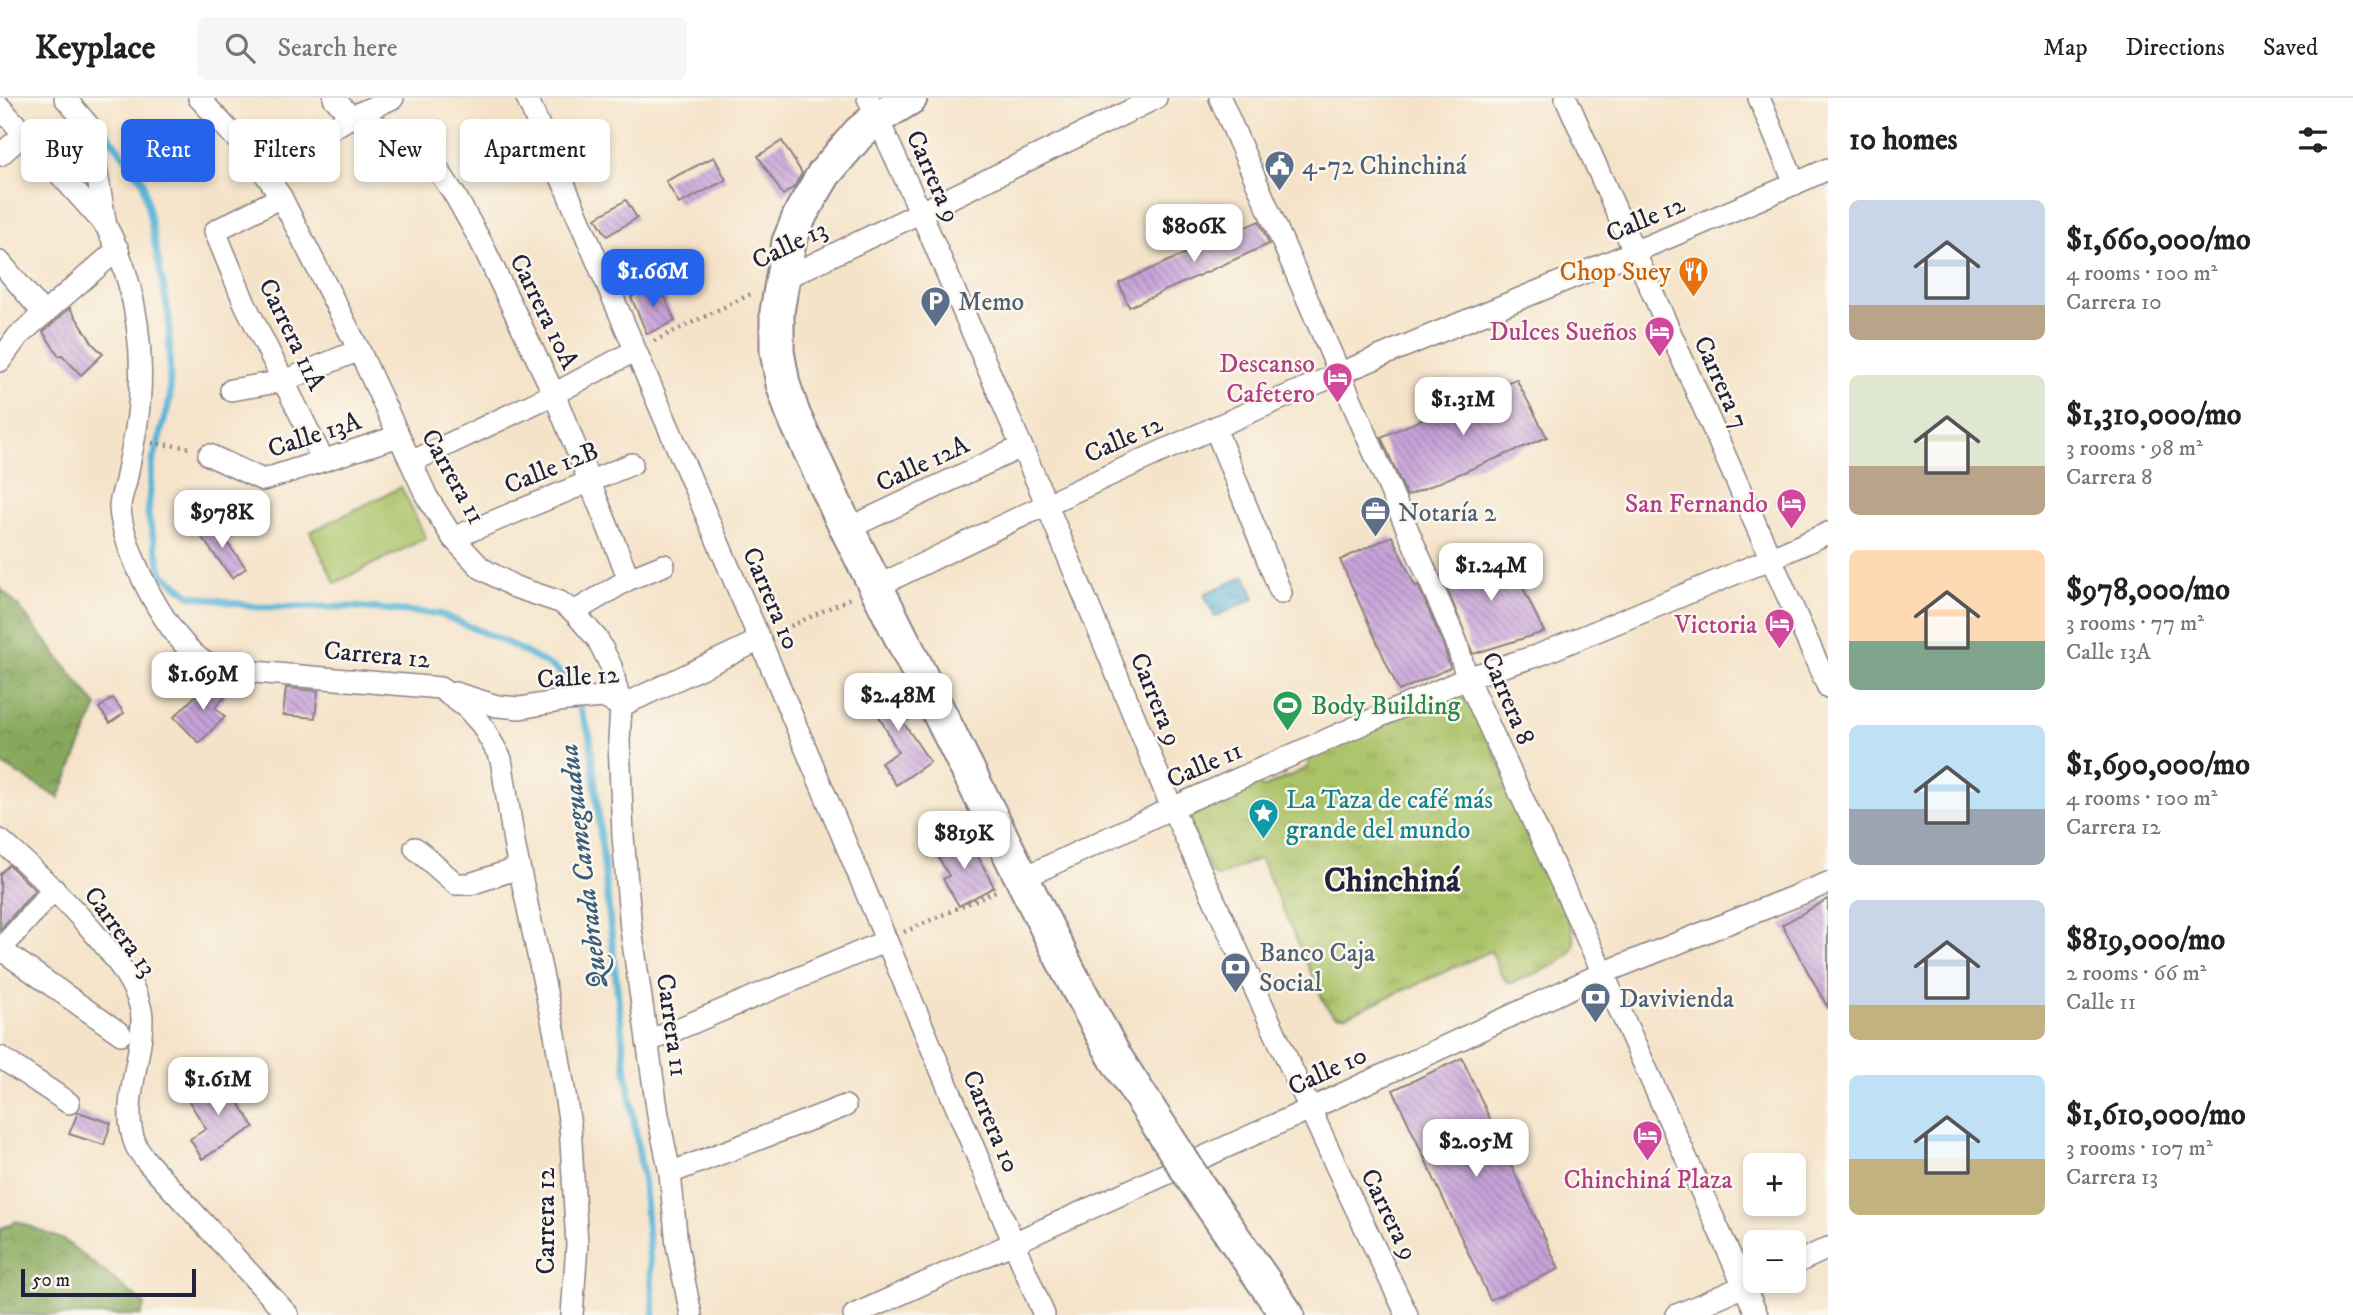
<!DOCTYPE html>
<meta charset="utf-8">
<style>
:root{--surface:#fff;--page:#f6f6f6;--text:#222;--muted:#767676;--line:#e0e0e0;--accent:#2563eb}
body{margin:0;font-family:"IM FELL DW Pica",serif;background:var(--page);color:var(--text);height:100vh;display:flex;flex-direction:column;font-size:26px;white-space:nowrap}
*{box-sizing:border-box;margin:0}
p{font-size:23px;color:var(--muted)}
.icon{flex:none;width:38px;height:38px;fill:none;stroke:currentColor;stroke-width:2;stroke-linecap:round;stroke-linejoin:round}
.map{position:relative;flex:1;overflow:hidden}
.drawer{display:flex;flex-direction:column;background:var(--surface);width:525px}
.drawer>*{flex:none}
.hud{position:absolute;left:21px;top:21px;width:665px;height:63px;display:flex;gap:14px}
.fabs{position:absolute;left:1743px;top:1055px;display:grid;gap:14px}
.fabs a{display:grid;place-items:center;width:63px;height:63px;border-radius:10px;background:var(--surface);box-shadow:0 4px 10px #0003;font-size:35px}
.scale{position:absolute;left:21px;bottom:18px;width:175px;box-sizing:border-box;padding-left:7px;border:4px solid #22223b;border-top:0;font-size:19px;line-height:24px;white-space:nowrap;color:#22223b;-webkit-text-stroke:5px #fbf7ec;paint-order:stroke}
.price{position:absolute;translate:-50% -60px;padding:0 16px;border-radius:14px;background:#fff;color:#222;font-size:23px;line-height:46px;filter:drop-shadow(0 2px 4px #0008)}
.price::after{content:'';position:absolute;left:50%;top:42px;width:21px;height:16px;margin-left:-10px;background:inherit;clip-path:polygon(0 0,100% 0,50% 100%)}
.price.current{background:var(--accent);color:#fff}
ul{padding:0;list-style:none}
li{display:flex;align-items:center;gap:21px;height:175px;padding:0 21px}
li span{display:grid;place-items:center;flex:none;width:196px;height:140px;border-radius:10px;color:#555}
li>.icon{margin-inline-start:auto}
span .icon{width:84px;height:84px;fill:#fffc;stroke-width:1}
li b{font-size:30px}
h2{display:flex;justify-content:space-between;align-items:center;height:84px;padding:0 21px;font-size:30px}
.pill{padding:0 24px;border-radius:10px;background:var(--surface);box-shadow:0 4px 10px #0003;font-size:24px;line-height:63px}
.pill.current{background:var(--accent);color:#fff}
header{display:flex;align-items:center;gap:42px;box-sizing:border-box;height:98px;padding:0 35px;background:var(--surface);border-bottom:2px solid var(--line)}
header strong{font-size:33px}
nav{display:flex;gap:38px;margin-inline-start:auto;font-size:24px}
.search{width:490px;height:63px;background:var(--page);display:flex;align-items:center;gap:18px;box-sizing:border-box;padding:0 24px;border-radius:10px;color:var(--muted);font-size:26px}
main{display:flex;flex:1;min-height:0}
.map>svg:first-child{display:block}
</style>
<header>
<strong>Keyplace</strong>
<div class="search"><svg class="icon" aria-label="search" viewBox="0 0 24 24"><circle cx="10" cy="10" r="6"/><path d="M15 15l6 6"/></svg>Search here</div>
<nav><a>Map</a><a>Directions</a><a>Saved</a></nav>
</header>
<main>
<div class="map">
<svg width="1828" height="1217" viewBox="0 0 1828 1217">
<defs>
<pattern id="grass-tufts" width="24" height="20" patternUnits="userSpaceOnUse" patternTransform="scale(1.75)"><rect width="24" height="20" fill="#aac267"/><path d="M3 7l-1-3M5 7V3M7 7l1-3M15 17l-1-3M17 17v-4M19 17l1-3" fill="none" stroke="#92a65a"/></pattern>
<pattern id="forest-crowns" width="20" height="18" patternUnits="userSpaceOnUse" patternTransform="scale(1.75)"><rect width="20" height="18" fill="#87a85c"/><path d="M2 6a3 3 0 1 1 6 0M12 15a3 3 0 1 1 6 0" fill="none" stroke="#6e884d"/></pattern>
<pattern id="water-ripples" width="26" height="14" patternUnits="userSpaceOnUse" patternTransform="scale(1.75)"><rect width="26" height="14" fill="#59b4d7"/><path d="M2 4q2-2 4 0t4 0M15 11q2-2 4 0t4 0" fill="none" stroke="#4992b0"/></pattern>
<pattern id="building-back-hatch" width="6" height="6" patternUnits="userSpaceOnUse" patternTransform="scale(1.75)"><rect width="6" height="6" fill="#c7a2d9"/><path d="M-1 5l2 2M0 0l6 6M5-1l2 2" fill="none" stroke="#a184b1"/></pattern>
</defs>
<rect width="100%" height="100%" fill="#fbf7ec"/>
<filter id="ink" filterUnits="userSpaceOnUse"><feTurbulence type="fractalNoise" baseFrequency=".0143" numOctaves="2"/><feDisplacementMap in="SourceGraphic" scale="14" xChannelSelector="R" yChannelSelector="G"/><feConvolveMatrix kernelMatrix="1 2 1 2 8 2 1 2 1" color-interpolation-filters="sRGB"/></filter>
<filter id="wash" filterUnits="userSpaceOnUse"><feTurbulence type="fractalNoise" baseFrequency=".00686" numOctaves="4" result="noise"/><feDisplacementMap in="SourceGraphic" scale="28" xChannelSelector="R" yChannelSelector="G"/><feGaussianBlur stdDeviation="1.57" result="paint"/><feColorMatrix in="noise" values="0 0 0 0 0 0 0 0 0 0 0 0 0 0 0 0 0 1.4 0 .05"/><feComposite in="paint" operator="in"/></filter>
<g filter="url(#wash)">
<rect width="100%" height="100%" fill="#f5e3c9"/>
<path fill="url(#grass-tufts)" stroke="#667251" stroke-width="2" d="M1453,594l10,5 14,15 95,216c1,8 4,14 0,22 -7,15 -47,27 -63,34l-7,-8 -11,-25 -145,65c-13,1 -16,-4 -22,-14l-64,-144 -43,19 -6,-4 -21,-50 4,-14 58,-31 11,10 44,-20 3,-17z"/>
<g fill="url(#forest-crowns)" stroke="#54654c" stroke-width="2">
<path d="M0,490l18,18 79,100 -38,92 -59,-35z"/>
<path d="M17,1123l47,19 81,64 -4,11h-141v-86z"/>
</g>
<path fill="#aac267" stroke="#667251" stroke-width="2" d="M401,389l25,51 -91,45 -25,-51z"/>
<path fill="url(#water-ripples)" stroke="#3e6b89" stroke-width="2" d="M1245,478l10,22 -40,19 -11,-23z"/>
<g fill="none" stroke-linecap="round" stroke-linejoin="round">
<path stroke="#59b4d7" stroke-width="7" d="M93,17l50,66 26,136 1,81 -18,67 -4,50 14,58 27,22 68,12h98l85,7 66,28 48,26 15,11 21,57 36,335 18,113 10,131"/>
</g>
<g id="blocks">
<g fill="url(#building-back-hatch)">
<path d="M271,27l13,15 -16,11 -12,-13z"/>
<path d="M782,43l20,32 -8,14 -11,8 -25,-39z"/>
<path d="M714,59l12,23 -47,24 -13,-23z"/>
<path d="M626,102l11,18 -30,18 -11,-18z"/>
<path d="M1259,123l10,23 -140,63 -10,-24z"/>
<path d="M659,186l16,37 -28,13 -16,-37z"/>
<path d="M70,210l23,36 10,10 -22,21 -19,-20 -3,1 -16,-24z"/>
<path d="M1516,281l31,58 -140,59 -26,-59z"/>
<path d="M211,423l35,47 -14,10 -35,-47z"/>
<path d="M1392,438l23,50 3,-1 26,61 6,22 -51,23 -59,-131z"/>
<path d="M1504,450l40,84 -71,22 -31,-79z"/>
<path d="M874,581l14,20 16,-9 13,25 -14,7 27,40 -34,23 -15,-22 17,-11 -35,-66z"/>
<path d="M212,582l15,15 -12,12 10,10 -26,26 -25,-26z"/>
<path d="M286,590l32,3 -3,27 -32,-3z"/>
<path d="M113,600l11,15 -14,10 -11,-15z"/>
<path d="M967,737l27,52 -35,19 -16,-27 6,-3 -13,-23z"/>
<path d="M9,767l26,25 -35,40v-56z"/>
<path d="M1828,801v109l-46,-83z"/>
<path d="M1462,960l97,211 -69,31 -97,-210z"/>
<path d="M222,978l32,51 -52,32 -12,-20 16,-10 -19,-31z"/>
<path d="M78,1014l33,11 -7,22 -35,-11z"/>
</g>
</g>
</g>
<g filter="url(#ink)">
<use href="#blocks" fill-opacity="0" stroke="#8c8282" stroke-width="2"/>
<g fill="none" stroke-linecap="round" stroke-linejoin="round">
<defs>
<g id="street">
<path d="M65,0l24,28 17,100"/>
<path d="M199,0l57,62 25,37 78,153 68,147 26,41 28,30 34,19 45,15 14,10 24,28 13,26 10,40 -2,35 4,95 8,93 27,186 12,58 7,72 14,70"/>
<path d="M334,0l17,19"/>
<path d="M527,0l233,542 284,675"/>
<path d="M868,0l52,113 126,292 126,305 177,386 58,121"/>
<path d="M1220,0l236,543 11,37 136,295 154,342"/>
<path d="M1566,0l262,589"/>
<path d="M1759,0l36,86"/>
<path d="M0,9l106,119c32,59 41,136 30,203 -3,17 -7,35 -10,52 -2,8 -6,18 -6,26 1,41 51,141 90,158 6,3 14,3 21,5l209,18 27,20 15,17 19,34 14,89 40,186 15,91 7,120 -5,70"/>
<path d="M351,19l45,16 19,13 20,19 21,32 25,45 73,152 75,185"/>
<path d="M0,57l24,-21"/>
<path d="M48,64c21,-2 33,0 43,-21"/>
<path d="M263,72l88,-53 42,-19"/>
<path d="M281,99l-66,34 30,73 78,156"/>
<path d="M0,164l44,52"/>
<path d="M781,182l375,-182"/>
<path d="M0,263l18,-25 100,-87"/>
<path d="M231,292l53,-9 75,-31"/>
<path d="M1215,330l66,165"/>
<path d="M209,357l54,25 136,-44"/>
<path d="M411,364l143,-68 80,-43"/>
<path d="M847,431l174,-82"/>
<path d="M453,440l179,-74"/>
<path d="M876,489c153,-76 308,-148 465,-214 162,-69 326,-132 487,-204"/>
<path d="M574,514l55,-33 35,-14"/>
<path d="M455,595l42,13 23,2 46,-8 37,-3 18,9 139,-66"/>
<path d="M0,742c39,34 140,126 142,178 1,41 -23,88 -6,128 3,6 8,12 12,17l140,152"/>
<path d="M415,750l41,36h14l49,-16"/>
<path d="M1021,781l151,-71 295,-130 72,-23 231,-96 58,-26"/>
<path d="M0,851l121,85"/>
<path d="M0,852l54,-61"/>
<path d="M647,944l239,-101"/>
<path d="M0,959l69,46"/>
<path d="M670,1075l175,-67"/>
<path d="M1794,1166l34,-16"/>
<path d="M854,1217l456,-206 293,-136 225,-90"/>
<path d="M1677,1217l79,-34"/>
</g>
<g id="primary">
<path d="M910,0l-33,20 -18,15 -35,41 -23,39 -12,29 -12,70v39l6,33 10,30 48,103 228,455 46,85 60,93"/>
<path d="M1194,1082l93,135"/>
</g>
</defs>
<use href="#street" stroke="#8c8282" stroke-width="24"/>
<use href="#primary" stroke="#8c8282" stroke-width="37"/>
<g stroke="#8c8282" stroke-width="4.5" stroke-dasharray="2 5" stroke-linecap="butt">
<path d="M654,243l99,-48"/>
<path d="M152,345l40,5"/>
<path d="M778,534l75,-35"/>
<path d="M904,834l94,-42"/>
</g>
<use href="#street" stroke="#fff" stroke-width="21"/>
<use href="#primary" stroke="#fff" stroke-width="33"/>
<defs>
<path id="primary-bridge" d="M1175,1052l19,30"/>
</defs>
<use href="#primary-bridge" stroke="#8c8282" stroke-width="37" stroke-linecap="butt"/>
<use href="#primary-bridge" stroke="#fff" stroke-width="33"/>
</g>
</g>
<defs>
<symbol id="civic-pin" viewBox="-11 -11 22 30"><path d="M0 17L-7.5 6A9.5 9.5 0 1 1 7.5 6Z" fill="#5c6f8a" stroke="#fbf7ec"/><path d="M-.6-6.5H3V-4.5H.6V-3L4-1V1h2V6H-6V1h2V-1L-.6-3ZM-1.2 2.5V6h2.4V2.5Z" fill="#fff"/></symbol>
<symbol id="restaurant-pin" viewBox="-11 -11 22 30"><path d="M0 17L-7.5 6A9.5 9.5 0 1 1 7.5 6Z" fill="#e8710a" stroke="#fbf7ec"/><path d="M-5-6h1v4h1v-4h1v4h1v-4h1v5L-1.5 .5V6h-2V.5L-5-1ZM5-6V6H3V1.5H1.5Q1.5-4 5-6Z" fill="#fff"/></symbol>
<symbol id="parking-pin" viewBox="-11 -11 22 30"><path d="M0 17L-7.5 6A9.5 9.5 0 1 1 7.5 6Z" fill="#5c6f8a" stroke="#fbf7ec"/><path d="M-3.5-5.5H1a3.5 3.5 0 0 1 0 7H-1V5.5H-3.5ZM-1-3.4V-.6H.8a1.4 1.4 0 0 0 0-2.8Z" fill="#fff"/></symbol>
<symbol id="hotel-pin" viewBox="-11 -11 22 30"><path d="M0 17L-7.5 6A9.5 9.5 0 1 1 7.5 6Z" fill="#d1479c" stroke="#fbf7ec"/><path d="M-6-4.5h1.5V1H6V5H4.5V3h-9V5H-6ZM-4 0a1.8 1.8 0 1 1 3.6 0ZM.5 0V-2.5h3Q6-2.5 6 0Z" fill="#fff"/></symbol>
<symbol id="office-pin" viewBox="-11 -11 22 30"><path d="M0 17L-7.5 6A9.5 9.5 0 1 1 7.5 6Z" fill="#5c6f8a" stroke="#fbf7ec"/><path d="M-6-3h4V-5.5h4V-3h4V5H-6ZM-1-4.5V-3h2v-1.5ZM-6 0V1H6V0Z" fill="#fff"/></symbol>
<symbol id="stadium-pin" viewBox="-11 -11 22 30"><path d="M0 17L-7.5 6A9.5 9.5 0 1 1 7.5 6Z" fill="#2e9e5b" stroke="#fbf7ec"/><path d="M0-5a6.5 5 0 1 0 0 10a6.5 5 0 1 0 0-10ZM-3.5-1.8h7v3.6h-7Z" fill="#fff"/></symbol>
<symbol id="sight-pin" viewBox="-11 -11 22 30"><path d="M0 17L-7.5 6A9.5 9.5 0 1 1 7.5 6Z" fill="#0f9aa8" stroke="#fbf7ec"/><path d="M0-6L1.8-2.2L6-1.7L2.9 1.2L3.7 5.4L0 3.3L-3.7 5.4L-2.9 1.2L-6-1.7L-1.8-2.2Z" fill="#fff"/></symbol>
<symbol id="bank-pin" viewBox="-11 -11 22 30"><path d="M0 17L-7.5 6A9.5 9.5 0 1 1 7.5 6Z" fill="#5c6f8a" stroke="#fbf7ec"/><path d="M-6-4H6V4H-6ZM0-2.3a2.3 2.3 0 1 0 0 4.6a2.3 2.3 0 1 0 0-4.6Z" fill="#fff"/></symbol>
</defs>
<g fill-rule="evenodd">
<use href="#civic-pin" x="1262" y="50" width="35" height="47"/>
<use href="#restaurant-pin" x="1676" y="156" width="35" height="47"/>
<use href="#parking-pin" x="918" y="186" width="35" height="47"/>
<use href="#hotel-pin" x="1642" y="216" width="35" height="47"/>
<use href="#hotel-pin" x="1320" y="262" width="35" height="47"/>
<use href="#hotel-pin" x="1774" y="388" width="35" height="47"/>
<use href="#office-pin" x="1358" y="396" width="35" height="47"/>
<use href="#hotel-pin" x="1762" y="508" width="35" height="47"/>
<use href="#stadium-pin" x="1270" y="590" width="35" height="47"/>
<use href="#sight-pin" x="1246" y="698" width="35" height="47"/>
<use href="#bank-pin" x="1218" y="852" width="35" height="47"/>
<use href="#bank-pin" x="1578" y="882" width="35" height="47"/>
<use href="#hotel-pin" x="1630" y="1020" width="35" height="47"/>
</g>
<g text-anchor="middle" stroke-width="5" stroke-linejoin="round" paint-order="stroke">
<g font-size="26" fill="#4e5e75" stroke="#fbf7ec" text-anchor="start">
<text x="1302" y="76">4-72 Chinchiná</text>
<text x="958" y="212">Memo</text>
<text x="1398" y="423">Notaría 2</text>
<text x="1259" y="863">Banco Caja<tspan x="1259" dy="30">Social</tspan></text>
<text x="1619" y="909">Davivienda</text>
</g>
<g font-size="26" fill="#22223b" stroke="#fbf7ec">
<text transform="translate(934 78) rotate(66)" y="9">Carrera 9</text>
<text transform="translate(1645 120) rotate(-23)" y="9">Calle 12</text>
<text transform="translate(789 146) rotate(-26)" y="9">Calle 13</text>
<text transform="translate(545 213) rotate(64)" y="9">Carrera 10A</text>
<text transform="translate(293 236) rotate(64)" y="9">Carrera 11A</text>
<text transform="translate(1722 284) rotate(66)" y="9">Carrera 7</text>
<text transform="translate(314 336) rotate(-18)" y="9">Calle 13A</text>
<text transform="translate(1123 340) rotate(-24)" y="9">Calle 12</text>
<text transform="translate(922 365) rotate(-25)" y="9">Calle 12A</text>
<text transform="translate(551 369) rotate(-22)" y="9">Calle 12B</text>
<text transform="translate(454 378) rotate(61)" y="9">Carrera 11</text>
<text transform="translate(772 500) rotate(67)" y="9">Carrera 10</text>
<text transform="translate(377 556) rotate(5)" y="9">Carrera 12</text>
<text transform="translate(578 578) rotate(-4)" y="9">Calle 12</text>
<text transform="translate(1509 600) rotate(67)" y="9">Carrera 8</text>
<text transform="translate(1157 601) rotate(68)" y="9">Carrera 9</text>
<text transform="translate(1204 666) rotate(-24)" y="9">Calle 11</text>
<text transform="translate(121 833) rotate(54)" y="9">Carrera 13</text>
<text transform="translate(673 927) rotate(82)" y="9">Carrera 11</text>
<text transform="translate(1327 972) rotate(-25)" y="9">Calle 10</text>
<text transform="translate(992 1023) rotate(67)" y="9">Carrera 10</text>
<text transform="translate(1390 1116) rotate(64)" y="9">Carrera 9</text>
<text transform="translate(545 1123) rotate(-90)" y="9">Carrera 12</text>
</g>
<g font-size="26" fill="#c56008" stroke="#fbf7ec" text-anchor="end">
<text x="1671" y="182">Chop Suey</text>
</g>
<g font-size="26" fill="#b23c85" stroke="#fbf7ec" text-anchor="end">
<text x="1637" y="242">Dulces Sueños</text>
<text x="1315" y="274">Descanso<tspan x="1315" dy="30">Cafetero</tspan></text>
<text x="1768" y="414">San Fernando</text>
<text x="1757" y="535">Victoria</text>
<text x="1648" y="1090" text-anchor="middle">Chinchiná Plaza</text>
</g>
<g font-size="26" fill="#27864d" stroke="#fbf7ec" text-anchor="start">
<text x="1311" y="616">Body Building</text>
</g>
<g font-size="26" fill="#0d838f" stroke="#fbf7ec" text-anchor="start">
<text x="1286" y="710">La Taza de café más<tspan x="1286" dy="30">grande del mundo</tspan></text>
</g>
<g font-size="28" font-style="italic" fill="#385c79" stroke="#fbf7ec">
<text transform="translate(582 769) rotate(-97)" y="10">Quebrada Cameguadua</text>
</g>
<g font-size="33" font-weight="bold" fill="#22223b" stroke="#fbf7ec">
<text x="1392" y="793">Chinchiná</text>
</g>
</g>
</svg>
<div class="fabs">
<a>+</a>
<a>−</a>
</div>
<div class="scale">50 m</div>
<b class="price" style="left:1194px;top:166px">$806K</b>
<b class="price current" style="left:653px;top:211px">$1.66M</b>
<b class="price" style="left:1463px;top:339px">$1.31M</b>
<b class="price" style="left:222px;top:452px">$978K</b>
<b class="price" style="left:1491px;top:505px">$1.24M</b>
<b class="price" style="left:203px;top:614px">$1.69M</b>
<b class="price" style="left:898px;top:635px">$2.48M</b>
<b class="price" style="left:964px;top:773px">$819K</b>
<b class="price" style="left:218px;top:1019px">$1.61M</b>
<b class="price" style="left:1476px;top:1081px">$2.05M</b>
<div class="hud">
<a class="pill">Buy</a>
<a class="pill current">Rent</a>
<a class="pill">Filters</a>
<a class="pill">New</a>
<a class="pill">Apartment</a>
</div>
</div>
<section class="drawer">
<h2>10 homes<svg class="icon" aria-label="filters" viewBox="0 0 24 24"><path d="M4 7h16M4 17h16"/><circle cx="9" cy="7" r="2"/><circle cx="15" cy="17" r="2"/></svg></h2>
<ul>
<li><span style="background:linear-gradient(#c9d6e8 75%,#b9a48a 0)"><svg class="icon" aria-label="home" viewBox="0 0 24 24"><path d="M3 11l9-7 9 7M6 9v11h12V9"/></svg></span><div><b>$1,660,000/mo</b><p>4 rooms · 100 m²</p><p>Carrera 10</p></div></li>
<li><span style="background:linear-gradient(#dfe7d0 65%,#b9a48a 0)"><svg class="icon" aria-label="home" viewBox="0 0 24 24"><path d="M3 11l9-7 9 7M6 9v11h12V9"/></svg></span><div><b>$1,310,000/mo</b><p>3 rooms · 98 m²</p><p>Carrera 8</p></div></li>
<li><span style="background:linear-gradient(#ffd9b3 65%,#7fa58c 0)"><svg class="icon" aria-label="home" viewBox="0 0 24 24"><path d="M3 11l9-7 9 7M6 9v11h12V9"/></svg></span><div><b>$978,000/mo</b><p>3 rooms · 77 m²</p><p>Calle 13A</p></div></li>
<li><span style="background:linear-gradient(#bfe0f5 60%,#9aa5b1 0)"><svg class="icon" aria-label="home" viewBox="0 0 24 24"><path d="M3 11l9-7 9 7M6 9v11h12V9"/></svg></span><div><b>$1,690,000/mo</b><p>4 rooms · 100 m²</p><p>Carrera 12</p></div></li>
<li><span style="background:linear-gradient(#c9d6e8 75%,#c2b280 0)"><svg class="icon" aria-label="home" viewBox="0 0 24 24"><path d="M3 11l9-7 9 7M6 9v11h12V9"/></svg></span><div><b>$819,000/mo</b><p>2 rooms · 66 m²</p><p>Calle 11</p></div></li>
<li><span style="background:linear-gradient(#bfe0f5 60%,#c2b280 0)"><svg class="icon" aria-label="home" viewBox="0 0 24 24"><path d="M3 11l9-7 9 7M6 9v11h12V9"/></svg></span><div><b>$1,610,000/mo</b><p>3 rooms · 107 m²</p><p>Carrera 13</p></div></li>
</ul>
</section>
</main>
